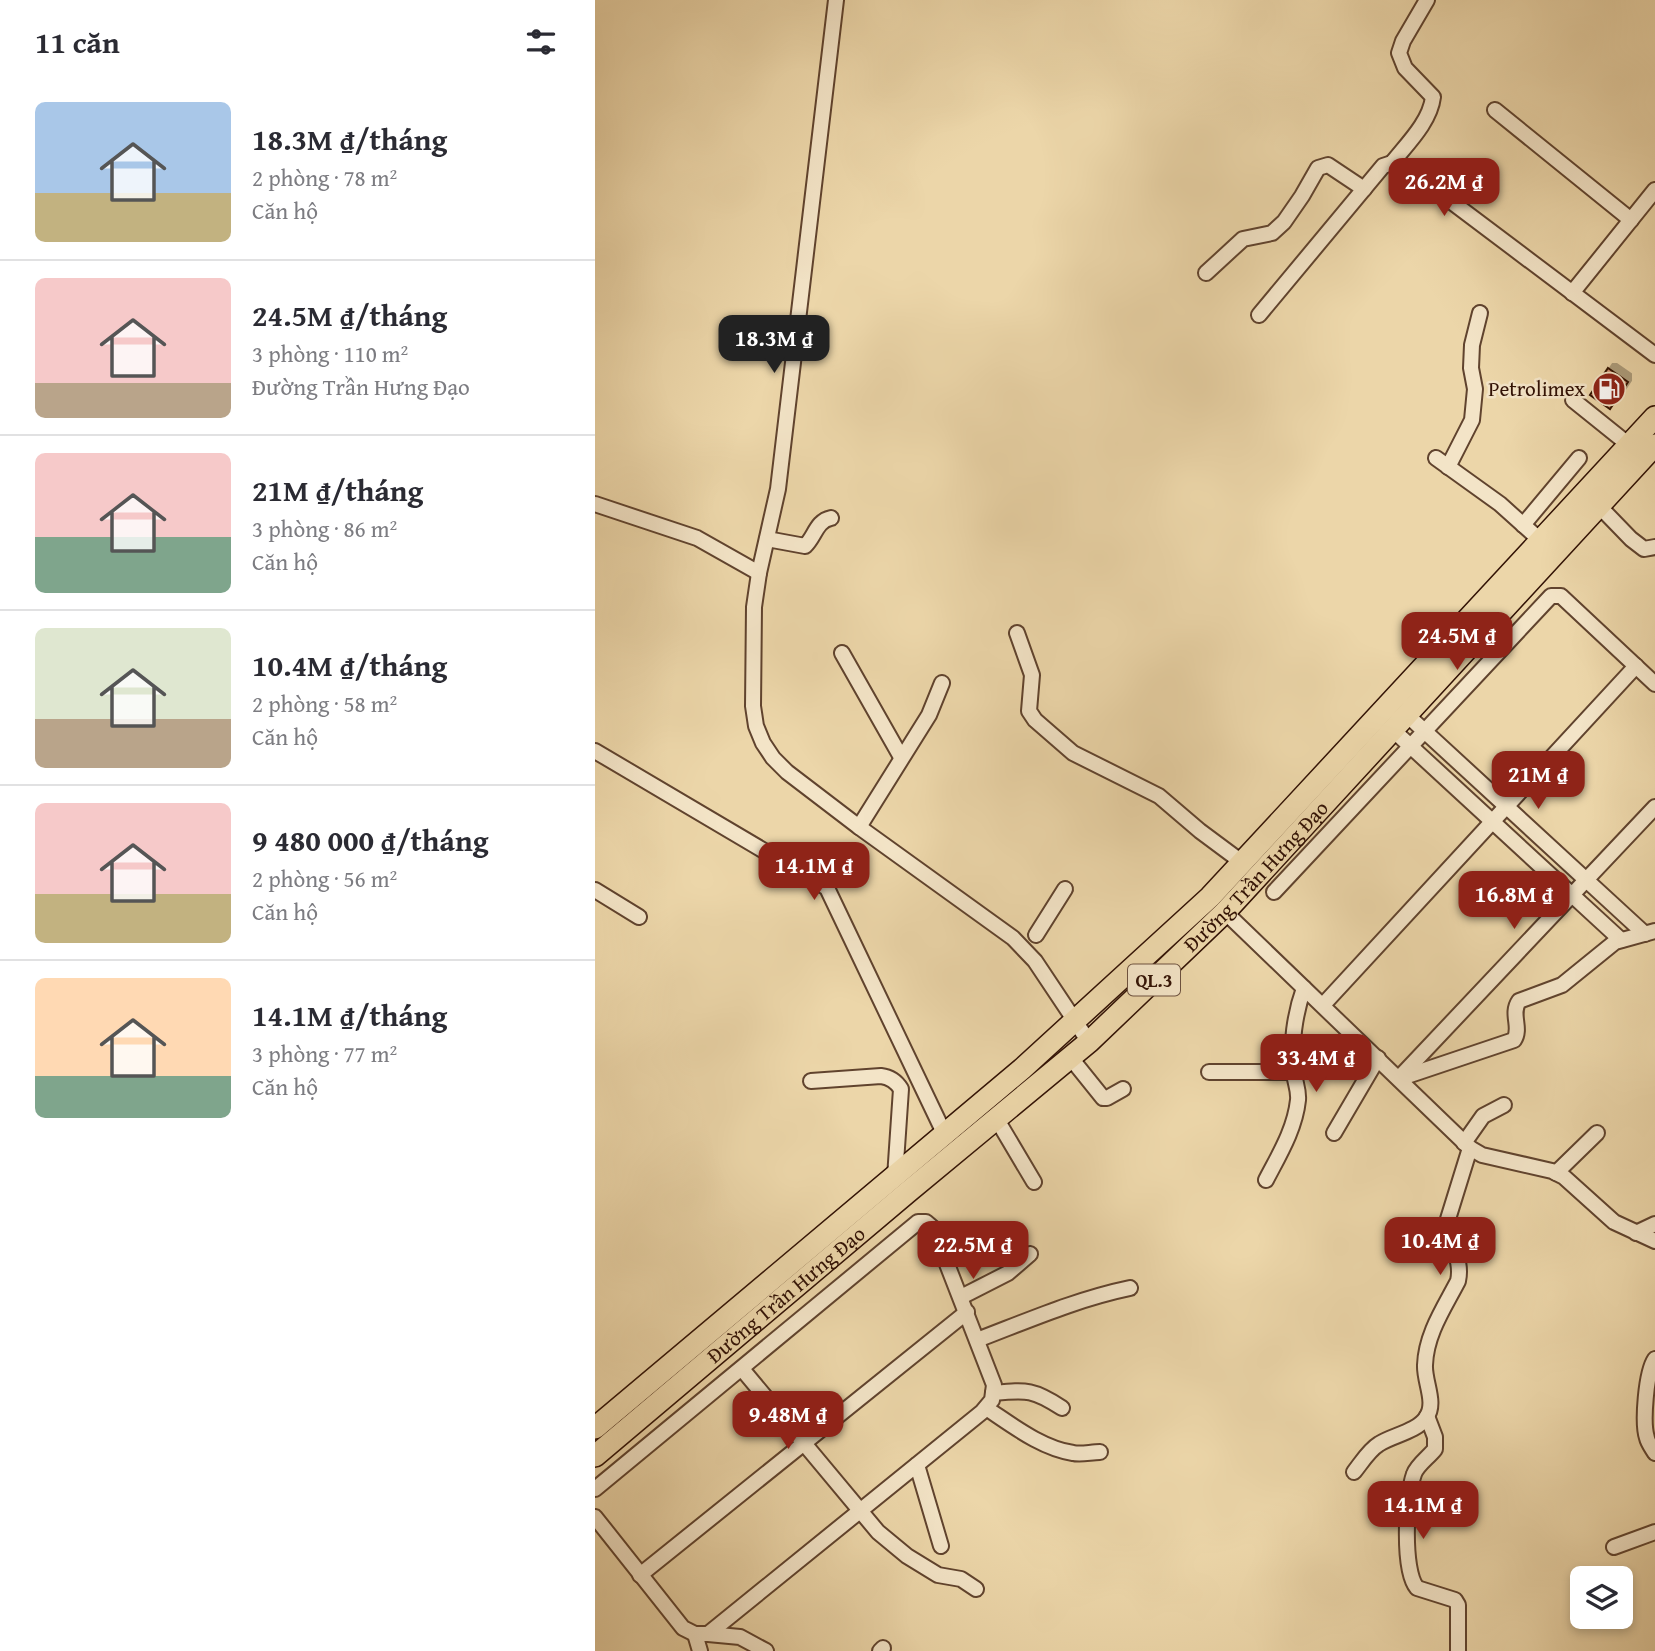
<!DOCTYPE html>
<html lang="vi">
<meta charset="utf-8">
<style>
:root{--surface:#fff;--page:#f7f7f7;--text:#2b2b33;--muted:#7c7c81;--line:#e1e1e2;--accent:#8f2418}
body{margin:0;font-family:"Gentium Book Plus",serif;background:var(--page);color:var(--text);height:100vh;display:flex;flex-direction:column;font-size:26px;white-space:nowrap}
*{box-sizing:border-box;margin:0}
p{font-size:23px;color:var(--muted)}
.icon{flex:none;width:38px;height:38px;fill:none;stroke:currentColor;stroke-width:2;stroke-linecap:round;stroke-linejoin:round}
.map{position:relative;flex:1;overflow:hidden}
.details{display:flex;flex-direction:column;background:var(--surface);width:595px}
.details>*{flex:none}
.buttons{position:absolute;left:975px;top:1566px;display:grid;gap:14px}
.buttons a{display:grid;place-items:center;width:63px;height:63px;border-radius:10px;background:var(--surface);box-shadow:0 4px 10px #0003;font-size:35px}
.price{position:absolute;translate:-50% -60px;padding:0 16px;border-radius:14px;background:var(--accent);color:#fff;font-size:23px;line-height:46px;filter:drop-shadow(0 2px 4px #0008)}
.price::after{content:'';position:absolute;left:50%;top:42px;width:21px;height:16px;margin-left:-10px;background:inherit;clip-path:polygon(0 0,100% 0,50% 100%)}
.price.selected{background:#222;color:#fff}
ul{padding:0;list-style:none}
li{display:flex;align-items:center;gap:21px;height:175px;padding:0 35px}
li+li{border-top:2px solid var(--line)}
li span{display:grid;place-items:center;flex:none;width:196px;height:140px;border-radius:10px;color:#555}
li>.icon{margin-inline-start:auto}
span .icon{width:84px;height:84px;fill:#fffc;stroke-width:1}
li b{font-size:30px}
h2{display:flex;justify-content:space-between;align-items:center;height:84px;padding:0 35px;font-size:30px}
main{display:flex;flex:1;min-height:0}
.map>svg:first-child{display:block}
</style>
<main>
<section class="details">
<h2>11 căn<svg class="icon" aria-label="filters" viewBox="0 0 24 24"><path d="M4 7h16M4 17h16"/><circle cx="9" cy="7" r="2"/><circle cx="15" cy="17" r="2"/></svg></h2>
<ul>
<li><span style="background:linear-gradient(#a9c7e8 65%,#c2b280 0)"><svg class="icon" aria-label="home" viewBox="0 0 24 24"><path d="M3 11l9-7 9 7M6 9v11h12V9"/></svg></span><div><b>18.3M ₫/tháng</b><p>2 phòng · 78 m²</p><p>Căn hộ</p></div></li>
<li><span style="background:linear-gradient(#f6c9c9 75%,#b9a48a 0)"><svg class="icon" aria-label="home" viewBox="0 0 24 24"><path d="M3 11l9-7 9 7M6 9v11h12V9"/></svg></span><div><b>24.5M ₫/tháng</b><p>3 phòng · 110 m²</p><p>Đường Trần Hưng Đạo</p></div></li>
<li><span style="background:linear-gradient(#f6c9c9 60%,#7fa58c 0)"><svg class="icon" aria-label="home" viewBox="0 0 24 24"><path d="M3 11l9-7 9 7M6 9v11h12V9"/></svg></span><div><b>21M ₫/tháng</b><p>3 phòng · 86 m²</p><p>Căn hộ</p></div></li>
<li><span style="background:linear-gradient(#dfe7d0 65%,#b9a48a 0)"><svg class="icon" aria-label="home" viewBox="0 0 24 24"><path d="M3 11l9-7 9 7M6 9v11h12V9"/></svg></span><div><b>10.4M ₫/tháng</b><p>2 phòng · 58 m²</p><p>Căn hộ</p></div></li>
<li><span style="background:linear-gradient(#f6c9c9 65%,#c2b280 0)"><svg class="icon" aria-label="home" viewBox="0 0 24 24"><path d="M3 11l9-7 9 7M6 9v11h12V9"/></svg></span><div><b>9 480 000 ₫/tháng</b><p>2 phòng · 56 m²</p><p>Căn hộ</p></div></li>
<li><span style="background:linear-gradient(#ffd9b3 70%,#7fa58c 0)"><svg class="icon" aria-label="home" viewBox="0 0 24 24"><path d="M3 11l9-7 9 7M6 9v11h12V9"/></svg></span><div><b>14.1M ₫/tháng</b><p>3 phòng · 77 m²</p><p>Căn hộ</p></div></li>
</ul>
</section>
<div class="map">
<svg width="1060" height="1651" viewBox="0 0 1060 1651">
<defs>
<filter id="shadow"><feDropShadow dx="6" dy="-6" stdDeviation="0" flood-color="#0004"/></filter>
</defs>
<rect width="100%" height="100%" fill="#ecd6a9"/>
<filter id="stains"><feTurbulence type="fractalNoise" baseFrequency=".00286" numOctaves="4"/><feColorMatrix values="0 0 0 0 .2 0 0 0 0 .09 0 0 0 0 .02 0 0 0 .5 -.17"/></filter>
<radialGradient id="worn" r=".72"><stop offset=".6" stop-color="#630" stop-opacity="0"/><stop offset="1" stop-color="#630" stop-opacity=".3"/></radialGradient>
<path fill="#d08e73" stroke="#321205" stroke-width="2" filter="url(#shadow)" d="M1013,368l20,14 -18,27 -20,-14z"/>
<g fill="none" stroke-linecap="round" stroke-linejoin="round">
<defs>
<g id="minor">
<path d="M241,0l-58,489 -19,84 -5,34 -1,99 3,20 7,17 10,15 14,14 72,55 154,111 22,23 54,81"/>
<path d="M900,110l136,110"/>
<path d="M797,163c15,-19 38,-41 41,-66l-28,-29 -6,-15 4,-12 24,-41"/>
<path d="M611,273l37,-34 29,-6 12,-11 18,-26 16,-28 10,-3 36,24"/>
<path d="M977,293l83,-103"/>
<path d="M664,315l124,-149 9,-3 12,3 251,189"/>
<path d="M978,400l56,45"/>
<path d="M841,458l64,46 40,36"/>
<path d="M853,467l24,-47 3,-31 -4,-21 1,-23 8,-32"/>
<path d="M0,504l102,34 62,35"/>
<path d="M1004,506l32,33 13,10 11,-2"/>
<path d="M928,525l56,-67"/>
<path d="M172,539l38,7c10,-9 11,-25 26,-28"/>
<path d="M422,633l15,42 -3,36 6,9 38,33 86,43 41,35 43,32"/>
<path d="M247,653l59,104"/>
<path d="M812,715l238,219"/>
<path d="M798,730l228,210"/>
<path d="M0,751l232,137 118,247"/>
<path d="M264,827l70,-112 13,-32"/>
<path d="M0,890l44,27"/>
<path d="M679,892l277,-296h10l94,88"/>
<path d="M630,912l245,236 12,7 70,16 12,6 50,45 41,19"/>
<path d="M441,935l29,-46"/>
<path d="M728,1005l313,-339"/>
<path d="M475,1057l33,41h4l16,-9"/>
<path d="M614,1072h85"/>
<path d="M804,1078l256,-271"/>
<path d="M806,1078l113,-38c8,-12 -4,-26 5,-39l43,-16 53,-43 40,-11"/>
<path d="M216,1081l70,-5c9,1 15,5 20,13l-6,88"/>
<path d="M401,1118l38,64"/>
<path d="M739,1133l44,-75"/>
<path d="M869,1143l19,-27 21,-11"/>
<path d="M961,1173l41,-40"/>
<path d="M671,1180c13,-25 29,-51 32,-80 1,-10 -3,-17 -4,-27 -4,-27 1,-60 10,-85"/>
<path d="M1041,1233l19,-9"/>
<path d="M366,1297l47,-24 22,-19"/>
<path d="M382,1340c50,-19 100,-41 153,-52"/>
<path d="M1060,1359c-9,13 -13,64 -8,79 1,5 5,10 8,15"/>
<path d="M147,1369l136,163 29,24 31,19 23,4 15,10"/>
<path d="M398,1393c34,-3 40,-4 69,15"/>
<path d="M391,1408c26,17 55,40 87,45 8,2 18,-1 27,-1"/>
<path d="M832,1416l8,21v12c-6,8 -18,16 -21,25 -8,22 -12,96 3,114l38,12 3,5v46"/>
<path d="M322,1465l24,81"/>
<path d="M759,1472c8,-10 15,-22 25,-28 14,-9 37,-12 47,-26 11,-15 -2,-36 -1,-53 1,-31 19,-57 33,-84 5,-22 -10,-40 -10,-62l22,-71"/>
<path d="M0,1489l323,-267h8l7,6 61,157 -2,15 -10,12 -274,222h-13l-12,-6 -88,-111"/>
<path d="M1019,1547l41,-15"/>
<path d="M45,1575l327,-263"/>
<path d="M100,1634l5,17"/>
<path d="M113,1634l32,3 26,14"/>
<path d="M285,1651l3,-3"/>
</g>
<g id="highway">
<path d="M0,1428l427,-359 188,-172 445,-480"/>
<path id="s1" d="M0,1456l314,-265 180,-149 136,-130 430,-467"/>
</g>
</defs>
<use href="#minor" stroke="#60432e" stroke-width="18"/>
<use href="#highway" stroke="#321205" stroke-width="24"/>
<use href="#minor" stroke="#f3e4c7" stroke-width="14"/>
<use href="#highway" stroke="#ecd6a9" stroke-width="21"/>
</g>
<defs>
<symbol id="fuel-disc" viewBox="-11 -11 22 22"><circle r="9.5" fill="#8f2418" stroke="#f3e4c7"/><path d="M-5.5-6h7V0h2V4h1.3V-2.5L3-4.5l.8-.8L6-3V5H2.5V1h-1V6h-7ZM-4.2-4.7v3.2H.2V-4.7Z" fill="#fff"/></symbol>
</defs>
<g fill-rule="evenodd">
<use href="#fuel-disc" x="995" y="370" width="38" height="38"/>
</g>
<g text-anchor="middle" stroke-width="5" stroke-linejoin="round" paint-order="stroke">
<rect fill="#f3e4c7" stroke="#6c513f" stroke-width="2" x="533" y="964.5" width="52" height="31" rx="5"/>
<g font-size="19" font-weight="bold" fill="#321205">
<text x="559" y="987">QL.3</text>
</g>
<g font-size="21" fill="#321205" stroke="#f3e4c7" text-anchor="end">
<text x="990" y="396">Petrolimex</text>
</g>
<g font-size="21" fill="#321205" stroke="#f3e4c7">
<text dy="7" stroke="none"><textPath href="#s1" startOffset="880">Đường Trần Hưng Đạo</textPath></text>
<text dy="7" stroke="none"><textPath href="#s1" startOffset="250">Đường Trần Hưng Đạo</textPath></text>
</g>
</g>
<rect width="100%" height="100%" filter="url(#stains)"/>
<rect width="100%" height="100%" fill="url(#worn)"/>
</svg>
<div class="buttons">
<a><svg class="icon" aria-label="layers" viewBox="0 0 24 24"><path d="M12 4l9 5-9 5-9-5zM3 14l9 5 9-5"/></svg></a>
</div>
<b class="price" style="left:849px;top:218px">26.2M ₫</b>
<b class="price selected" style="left:179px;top:375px">18.3M ₫</b>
<b class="price" style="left:862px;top:672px">24.5M ₫</b>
<b class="price" style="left:943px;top:811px">21M ₫</b>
<b class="price" style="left:219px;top:902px">14.1M ₫</b>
<b class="price" style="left:919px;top:931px">16.8M ₫</b>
<b class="price" style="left:721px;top:1094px">33.4M ₫</b>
<b class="price" style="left:845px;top:1277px">10.4M ₫</b>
<b class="price" style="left:378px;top:1281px">22.5M ₫</b>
<b class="price" style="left:193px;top:1451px">9.48M ₫</b>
<b class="price" style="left:828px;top:1541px">14.1M ₫</b>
</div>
</main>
